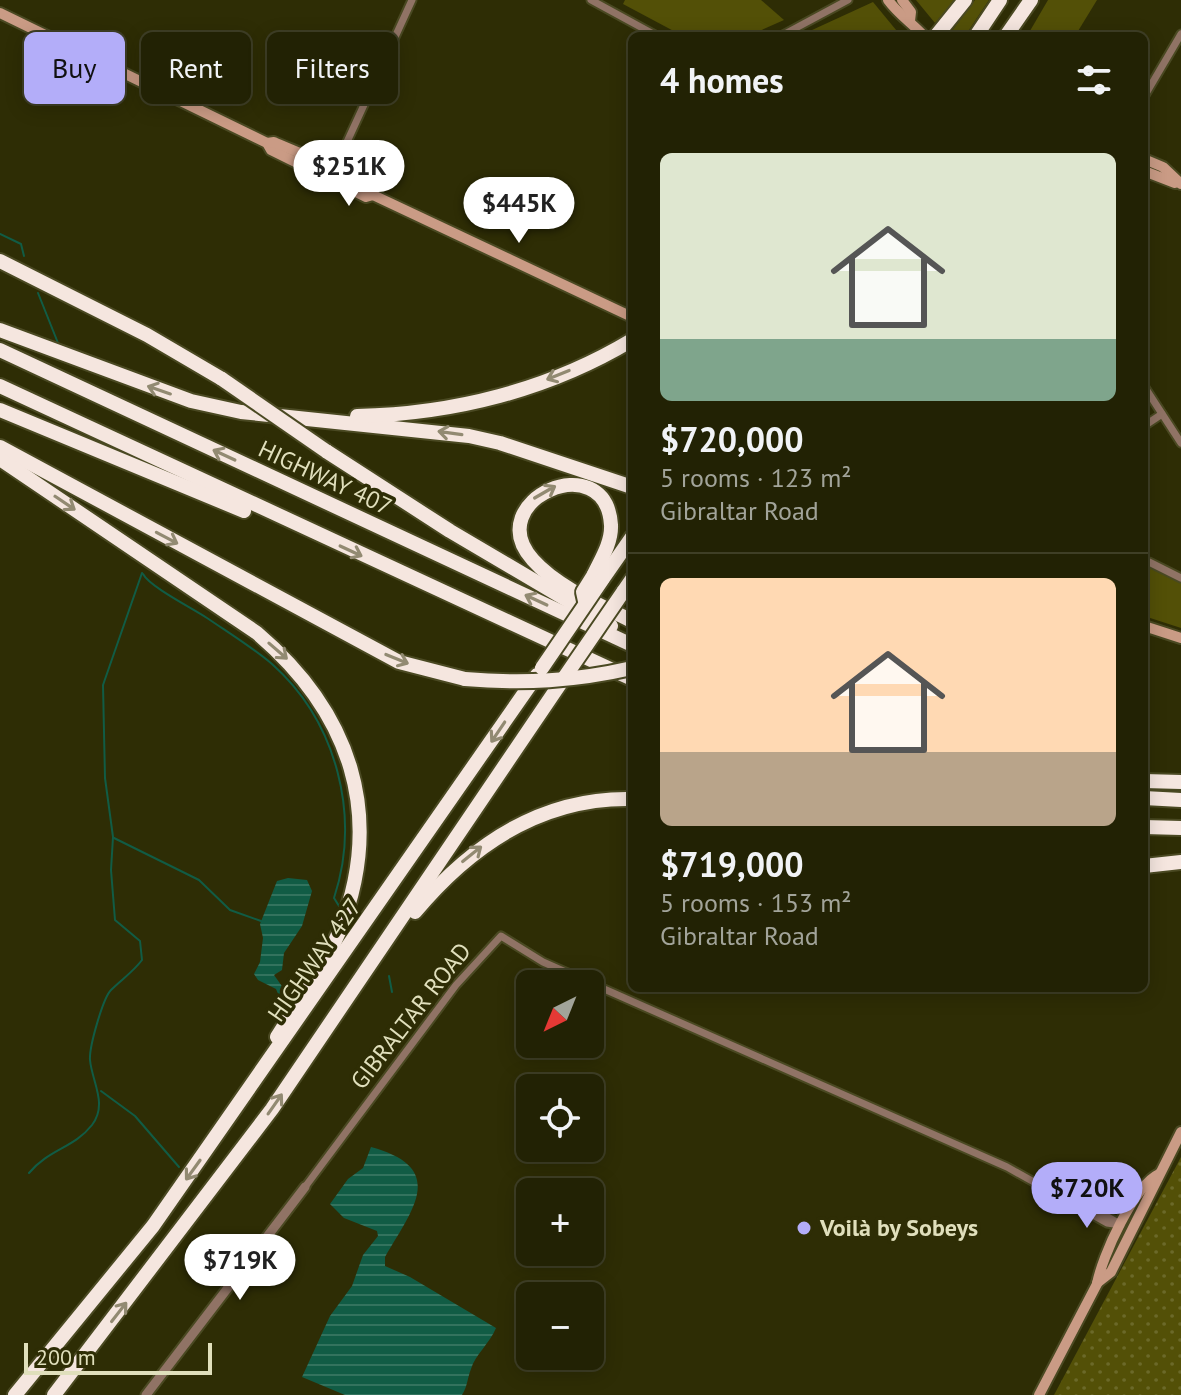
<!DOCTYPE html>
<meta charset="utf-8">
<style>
:root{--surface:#222204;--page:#2a2a0e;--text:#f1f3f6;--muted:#a2a49a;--line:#3f3f26;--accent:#b3adf9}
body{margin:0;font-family:"PT Sans",sans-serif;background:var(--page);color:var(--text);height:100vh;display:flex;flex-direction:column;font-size:30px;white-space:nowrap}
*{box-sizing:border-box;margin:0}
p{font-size:26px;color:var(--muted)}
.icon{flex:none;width:44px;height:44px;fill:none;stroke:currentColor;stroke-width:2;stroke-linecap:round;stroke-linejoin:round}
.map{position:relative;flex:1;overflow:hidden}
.details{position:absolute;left:628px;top:32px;width:520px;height:960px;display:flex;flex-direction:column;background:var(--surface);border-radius:12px;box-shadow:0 4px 20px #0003,0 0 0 2px var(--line)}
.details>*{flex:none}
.top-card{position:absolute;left:24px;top:32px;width:484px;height:72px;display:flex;gap:16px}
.needle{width:52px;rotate:223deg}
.buttons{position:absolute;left:516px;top:970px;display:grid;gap:16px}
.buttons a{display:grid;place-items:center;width:88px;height:88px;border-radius:12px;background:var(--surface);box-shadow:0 4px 20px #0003,0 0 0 2px var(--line);font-size:40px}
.scale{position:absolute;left:24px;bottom:20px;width:188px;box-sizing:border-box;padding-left:8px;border:4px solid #e0dfbc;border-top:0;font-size:22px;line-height:28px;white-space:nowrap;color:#e0dfbc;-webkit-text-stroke:6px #2e2d05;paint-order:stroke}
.price{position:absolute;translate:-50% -68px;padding:0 18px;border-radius:28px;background:#fff;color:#222;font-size:26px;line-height:52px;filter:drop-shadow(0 2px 4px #0008)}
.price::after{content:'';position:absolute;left:50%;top:48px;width:24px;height:18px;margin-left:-12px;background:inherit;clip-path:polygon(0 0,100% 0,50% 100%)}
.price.current{background:var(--accent);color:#111}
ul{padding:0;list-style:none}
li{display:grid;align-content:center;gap:16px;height:424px;padding:0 32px}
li+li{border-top:2px solid var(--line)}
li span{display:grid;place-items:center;height:248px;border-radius:12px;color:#555}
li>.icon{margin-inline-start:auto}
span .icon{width:144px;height:144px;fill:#fffc;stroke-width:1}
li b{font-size:34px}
h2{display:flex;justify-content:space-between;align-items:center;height:96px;padding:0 32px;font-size:34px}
.pill{padding:0 28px;border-radius:12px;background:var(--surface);box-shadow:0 4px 20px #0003,0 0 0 2px var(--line);font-size:28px;line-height:72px}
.pill.current{background:var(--accent);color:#111}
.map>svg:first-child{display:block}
</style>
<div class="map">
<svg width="1181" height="1395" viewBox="0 0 1181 1395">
<defs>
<pattern id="park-dots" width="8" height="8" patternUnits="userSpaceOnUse" patternTransform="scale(2)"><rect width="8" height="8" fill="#535007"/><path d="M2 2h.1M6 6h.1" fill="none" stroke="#6b6929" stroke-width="1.8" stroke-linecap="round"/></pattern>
<pattern id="water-rules" width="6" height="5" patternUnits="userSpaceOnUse" patternTransform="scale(2)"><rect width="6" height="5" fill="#115c45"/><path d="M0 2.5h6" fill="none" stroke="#33735e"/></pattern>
</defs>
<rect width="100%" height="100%" fill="#2e2d05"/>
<g fill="#535007">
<path d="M625,0h136l23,20 -36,16h-65l-60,-32z"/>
<path d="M916,0h39l-20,23z"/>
<path d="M975,0h14l-24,36h-17z"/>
<path d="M1048,0h49l-22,36h-48z"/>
<path d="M873,2l28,34h-102z"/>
<path d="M1144,564l37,18v46l-37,-12z"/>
</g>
<path fill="url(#park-dots)" d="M1181,1157v238h-127z"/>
<g fill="url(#water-rules)">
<path d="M288,878l19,2 5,11 -10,35 -18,27 -2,17 -8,5 10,14 -3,12 -5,-12 -18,-9 -4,-6 6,-12 3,-24 -3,-14 17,-43z"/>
<path d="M371,1147c77,21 42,62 14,110v9l25,11 86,51c-6,15 -21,27 -25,41 -4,10 -3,16 -9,26h-117l-43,-18 28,-61 22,-30 11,-31 15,-19 -1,-5 -33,-13 -14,-14 18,-25 15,-11z"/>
</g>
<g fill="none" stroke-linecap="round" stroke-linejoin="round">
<g stroke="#115c45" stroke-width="2">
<path d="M0,234l21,10 3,12"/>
<path d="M38,293l20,50"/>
<path d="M143,574c7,13 49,34 64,44 22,15 45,29 65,46 65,58 89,152 62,234l5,8"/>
<path d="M114,838l85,42 31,30 31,11"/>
<path d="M389,976l3,16"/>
<path d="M101,1091l34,25 44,51"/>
<path d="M29,1173c20,-24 45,-25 63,-48 16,-21 0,-43 -2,-65 -1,-13 13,-62 21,-70 11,-11 22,-18 31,-30l-2,-19 -25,-21 -4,-50 2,-33 -8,-59 -2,-93 39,-112"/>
</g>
<defs>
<g id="minor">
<path d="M591,0l66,36"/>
<path d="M781,36l67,-36"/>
<path d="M1144,97l37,-63"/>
<path d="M330,179l82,-179"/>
<path d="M1144,386l37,57"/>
<path d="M1144,426l18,-12"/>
<path d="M1149,562l32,16"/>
<path d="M305,1187l151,-202 45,-49 42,26 464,205 100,56 14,2"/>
<path d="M1073,1201l9,1 38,22"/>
</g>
<path id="tertiary" d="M146,1395l159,-208"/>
<g id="secondary">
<path d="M888,0c11,15 24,23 36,36"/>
<path d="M902,0l9,12 -1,9"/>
<path d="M0,13l267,130 4,7 95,47 7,-2 259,122"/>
<path d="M267,143l7,-1c22,10 90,35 99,53"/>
<path d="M1144,159l19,8 18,17"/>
<path d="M1144,171l31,12"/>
<path d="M1144,626l37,12"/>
<path d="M1097,1283l14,-11 70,-140"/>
<path d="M1039,1395l58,-111c5,-28 37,-98 62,-110"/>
</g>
<g id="motorway">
<path d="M936,36l29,-36"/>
<path d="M976,36l24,-36"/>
<path d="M1006,36l25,-36"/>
<path d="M0,261l147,74 75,44"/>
<path d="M0,330l191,71 50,11 228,24 31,7 132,44"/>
<path d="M0,350l632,295"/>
<path d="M0,386l632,293"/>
<path d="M0,410l244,101"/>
<path d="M357,416c96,-2 192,-26 275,-76"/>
<path d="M0,447l399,215 66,17"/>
<path d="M326,451l124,80 161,95"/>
<path d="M0,459l257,174c93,79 129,182 82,299 -16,38 -41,71 -62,105"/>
<path d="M593,576c7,-15 19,-33 18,-51 -5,-80 -132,-25 -78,35 24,27 67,45 99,61"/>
<path d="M602,580l30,-43"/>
<path d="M623,592l9,-13"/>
<path d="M1144,781l37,1"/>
<path d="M1144,798l37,2"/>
<path d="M1144,827l37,1"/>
<path d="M1144,866l37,-4"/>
<path d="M415,912c56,-67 127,-115 217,-113"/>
<path d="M15,1395l138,-169 384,-551"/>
<path d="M54,1395l218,-286 292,-431"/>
</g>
</defs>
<use href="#minor" stroke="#4a4922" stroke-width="11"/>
<use href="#tertiary" stroke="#4a4922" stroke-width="13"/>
<use href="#secondary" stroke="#4a4922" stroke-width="14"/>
<use href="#motorway" stroke="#4a4922" stroke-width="18"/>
<use href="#minor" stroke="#907365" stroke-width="7"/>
<use href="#tertiary" stroke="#907365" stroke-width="9"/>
<use href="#secondary" stroke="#ca9b85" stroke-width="10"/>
<use href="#motorway" stroke="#f5e6df" stroke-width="14"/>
<defs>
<g id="motorway-bridge">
<path d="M222,379l104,72"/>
<path d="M585,601l-2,-9 10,-16"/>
<path d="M542,668l60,-88"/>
<path d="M564,678l59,-86"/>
<path d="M465,679c59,5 110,2 167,-11"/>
</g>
</defs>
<use href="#motorway-bridge" stroke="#4a4922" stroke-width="18" stroke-linecap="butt"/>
<use href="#motorway-bridge" stroke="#f5e6df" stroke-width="14"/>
</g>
<defs><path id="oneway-shaft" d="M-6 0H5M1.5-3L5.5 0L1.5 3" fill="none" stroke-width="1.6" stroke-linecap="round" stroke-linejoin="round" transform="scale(2)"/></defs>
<g stroke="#928a72">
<use href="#oneway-shaft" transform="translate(558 375) rotate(158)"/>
<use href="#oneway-shaft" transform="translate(159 390) rotate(-161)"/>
<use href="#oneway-shaft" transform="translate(450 433) rotate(-172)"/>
<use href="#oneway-shaft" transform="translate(224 455) rotate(-155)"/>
<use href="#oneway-shaft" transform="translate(545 492) rotate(-30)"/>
<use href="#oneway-shaft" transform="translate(65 503) rotate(34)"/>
<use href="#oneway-shaft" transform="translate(167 538) rotate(28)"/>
<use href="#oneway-shaft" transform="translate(351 551) rotate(25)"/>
<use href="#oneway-shaft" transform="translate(536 600) rotate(-155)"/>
<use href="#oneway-shaft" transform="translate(278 651) rotate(41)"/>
<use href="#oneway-shaft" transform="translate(397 659) rotate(22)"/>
<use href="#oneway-shaft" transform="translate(498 732) rotate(124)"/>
<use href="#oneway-shaft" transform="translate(472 854) rotate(-39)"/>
<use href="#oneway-shaft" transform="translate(275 1104) rotate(-55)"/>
<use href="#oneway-shaft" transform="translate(193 1170) rotate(126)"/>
<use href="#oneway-shaft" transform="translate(119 1312) rotate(-52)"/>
</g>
<circle fill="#b3adf9" stroke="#2e2d05" stroke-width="3" cx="804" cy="1228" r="8"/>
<g text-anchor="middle" stroke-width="7" stroke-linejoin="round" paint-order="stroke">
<g font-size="24" fill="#e0dfbc" stroke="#2e2d05">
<text transform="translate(325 478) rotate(25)" y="8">HIGHWAY 407</text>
<text transform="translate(315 960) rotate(-55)" y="8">HIGHWAY 427</text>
<text transform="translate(411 1016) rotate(-52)" y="8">GIBRALTAR ROAD</text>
</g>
<g font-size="24" font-weight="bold" fill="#e0dfbc" stroke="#2e2d05" text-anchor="start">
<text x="820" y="1236">Voilà by Sobeys</text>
</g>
</g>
</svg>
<div class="buttons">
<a><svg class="needle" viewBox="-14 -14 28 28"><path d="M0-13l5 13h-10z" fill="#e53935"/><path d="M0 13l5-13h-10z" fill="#a2a49a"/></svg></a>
<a><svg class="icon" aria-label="locate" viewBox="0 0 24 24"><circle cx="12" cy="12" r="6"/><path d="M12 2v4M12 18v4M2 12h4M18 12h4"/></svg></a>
<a>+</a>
<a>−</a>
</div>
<div class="scale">200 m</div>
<b class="price" style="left:349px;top:208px">$251K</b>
<b class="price" style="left:519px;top:245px">$445K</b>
<b class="price current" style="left:1087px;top:1230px">$720K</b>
<b class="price" style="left:240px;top:1302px">$719K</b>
<div class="top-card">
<a class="pill current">Buy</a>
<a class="pill">Rent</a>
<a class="pill">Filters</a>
</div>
<section class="details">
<h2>4 homes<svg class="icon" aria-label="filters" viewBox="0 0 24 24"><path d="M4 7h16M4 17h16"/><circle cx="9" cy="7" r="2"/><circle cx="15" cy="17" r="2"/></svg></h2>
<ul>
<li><span style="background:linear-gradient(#dfe7d0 75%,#7fa58c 0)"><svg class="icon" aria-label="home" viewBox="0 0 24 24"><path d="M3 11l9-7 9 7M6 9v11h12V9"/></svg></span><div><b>$720,000</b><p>5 rooms · 123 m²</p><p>Gibraltar Road</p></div></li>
<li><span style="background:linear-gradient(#ffd9b3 70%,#b9a48a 0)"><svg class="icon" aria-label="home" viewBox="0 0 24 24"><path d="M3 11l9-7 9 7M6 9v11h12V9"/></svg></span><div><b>$719,000</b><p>5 rooms · 153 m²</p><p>Gibraltar Road</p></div></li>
</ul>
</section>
</div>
